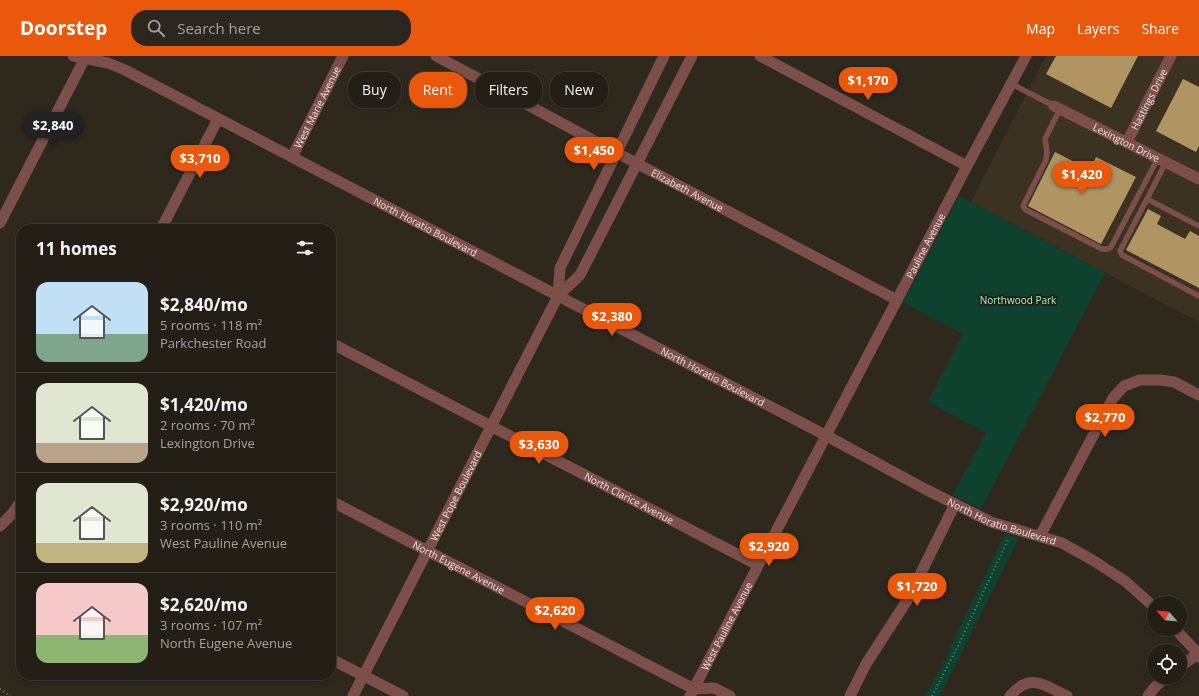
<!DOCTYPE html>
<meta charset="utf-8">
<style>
:root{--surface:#231f16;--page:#2b271f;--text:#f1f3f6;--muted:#a3a2a1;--line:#403d35;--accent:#ea580c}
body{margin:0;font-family:"Open Sans",sans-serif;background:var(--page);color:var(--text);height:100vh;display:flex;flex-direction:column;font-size:15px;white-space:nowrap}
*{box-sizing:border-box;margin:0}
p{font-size:13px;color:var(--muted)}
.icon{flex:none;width:22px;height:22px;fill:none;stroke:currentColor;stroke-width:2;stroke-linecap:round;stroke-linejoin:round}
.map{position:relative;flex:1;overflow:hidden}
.drawer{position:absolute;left:16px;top:168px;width:320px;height:456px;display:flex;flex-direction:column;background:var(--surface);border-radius:16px;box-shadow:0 2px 6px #0003,0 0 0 1px var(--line)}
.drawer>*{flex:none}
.guide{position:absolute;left:348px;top:16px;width:380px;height:36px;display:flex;gap:8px}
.needle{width:26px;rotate:297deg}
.controls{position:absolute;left:1147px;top:540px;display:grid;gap:8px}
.controls a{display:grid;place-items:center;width:40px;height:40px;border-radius:50%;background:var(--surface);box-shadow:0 2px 6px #0003,0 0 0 1px var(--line);font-size:20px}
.price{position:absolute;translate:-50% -34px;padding:0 9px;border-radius:14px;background:var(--accent);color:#fff;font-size:13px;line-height:26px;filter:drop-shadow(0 1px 2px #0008)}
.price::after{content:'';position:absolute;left:50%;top:24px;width:12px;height:9px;margin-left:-6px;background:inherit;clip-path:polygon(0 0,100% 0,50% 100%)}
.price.selected{background:#222;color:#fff}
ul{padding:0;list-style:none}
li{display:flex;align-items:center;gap:12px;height:100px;padding:0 20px}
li+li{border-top:1px solid var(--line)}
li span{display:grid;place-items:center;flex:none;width:112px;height:80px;border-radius:12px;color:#555}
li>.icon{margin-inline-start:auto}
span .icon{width:48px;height:48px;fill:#fffc;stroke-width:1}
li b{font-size:17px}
h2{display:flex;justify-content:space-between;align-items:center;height:48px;padding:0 20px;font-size:17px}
.tag{padding:0 14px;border-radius:16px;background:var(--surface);box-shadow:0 2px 6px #0003,0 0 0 1px var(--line);font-size:14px;line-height:36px}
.tag.selected{background:var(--accent);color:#fff}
header{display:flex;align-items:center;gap:24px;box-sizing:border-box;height:56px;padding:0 20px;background:var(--accent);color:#fff}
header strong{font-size:19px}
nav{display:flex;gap:22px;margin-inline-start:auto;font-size:14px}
.search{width:280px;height:36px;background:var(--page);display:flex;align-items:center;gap:10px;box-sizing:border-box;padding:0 14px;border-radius:16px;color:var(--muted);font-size:15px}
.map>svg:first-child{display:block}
</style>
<header>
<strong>Doorstep</strong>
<div class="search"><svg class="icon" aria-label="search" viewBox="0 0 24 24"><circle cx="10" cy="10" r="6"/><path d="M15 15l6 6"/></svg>Search here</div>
<nav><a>Map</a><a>Layers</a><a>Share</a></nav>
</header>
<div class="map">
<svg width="1199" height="640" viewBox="0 0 1199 640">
<rect width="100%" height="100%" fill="#2f291d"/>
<path fill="#3c3221" d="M1046,0h153v266l-228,-120z"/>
<g fill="#0e412e">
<path d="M959,140l146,77 -124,236 -28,-14 33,-62 -58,-31 35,-68 -60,-31z"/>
<path d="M1005,477l14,5 -79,158h-15l16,-29z"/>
</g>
<g fill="#b09563">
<path d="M1056,0h82l-27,52 -65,-34z"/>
<path d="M1183,23l16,8v59l-3,6 -40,-21z"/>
<path d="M1055,96l35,18 6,-13 40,20 -35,67 -73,-38z"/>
<path d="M1148,153l13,7 -4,8 28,15 5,-8 9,5v52l-73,-38z"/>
</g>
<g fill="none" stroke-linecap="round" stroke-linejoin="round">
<g stroke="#817b72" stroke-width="2" stroke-dasharray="1 3" stroke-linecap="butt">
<path d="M0,633l10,7"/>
<path d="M932,640l26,-50 51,-108"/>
</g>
<g stroke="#7c4f4b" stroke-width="5.5">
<path d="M1012,28l42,22"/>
<path d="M1060,53l-15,30 2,13 -1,8 -23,46 3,4 76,39h6l3,-2 47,-89"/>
<path d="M1166,106l-46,89 2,4 77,41"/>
<path d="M1147,143l52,27"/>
</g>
<g stroke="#7c4f4b" stroke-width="11">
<path id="s1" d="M73,0l35,7 17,7 700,365 100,54 66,33 71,21 32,18 31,20 29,26"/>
<path id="s2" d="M436,0l200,107 261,137"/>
<path d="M760,0l207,110"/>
<path id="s3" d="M292,101l51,-101"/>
<path d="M0,167l85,-165"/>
<path d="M161,173l57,-110"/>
<path d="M558,240l2,-28 104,-212"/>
<path id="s4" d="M331,287l427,222"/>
<path id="s5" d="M331,445l363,188 20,-1 16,8"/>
<path d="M0,470l11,-11 10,-14"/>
<path d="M1040,480l73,-138 11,-12 16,-6h20l14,2 25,13"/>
<path d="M1175,573l18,19 6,9"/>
<path d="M331,603l72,37"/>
<path d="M1180,611l19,-14"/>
<path id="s6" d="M353,640l205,-400 22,-21 112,-219"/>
<path d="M850,640l16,-32 42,-65 47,-95"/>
<path d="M1010,640c20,-24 34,-11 57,0"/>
<path d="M1148,640l7,-9 11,-10"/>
</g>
<g stroke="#7c4f4b" stroke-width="11">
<path id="s7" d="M1054,50l145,73"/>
<path id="s8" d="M1127,86l44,-86"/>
<path id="s9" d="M690,640l277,-530 59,-110"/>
</g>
</g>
<g text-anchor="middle" stroke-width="4" stroke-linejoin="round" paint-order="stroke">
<g font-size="10" fill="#eae6df" stroke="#251f14">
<text dy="4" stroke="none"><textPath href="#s8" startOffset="48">Hastings Drive</textPath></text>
<text dy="4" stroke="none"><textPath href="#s3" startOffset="56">West Marie Avenue</textPath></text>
<text dy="4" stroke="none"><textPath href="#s7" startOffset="81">Lexington Drive</textPath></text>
<text dy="4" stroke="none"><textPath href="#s2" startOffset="285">Elizabeth Avenue</textPath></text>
<text dy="4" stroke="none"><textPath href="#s1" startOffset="393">North Horatio Boulevard</textPath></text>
<text dy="4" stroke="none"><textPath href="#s9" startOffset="508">Pauline Avenue</textPath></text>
<text dy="4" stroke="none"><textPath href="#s1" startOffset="717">North Horatio Boulevard</textPath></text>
<text dy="4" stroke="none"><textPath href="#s6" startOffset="225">West Pope Boulevard</textPath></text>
<text dy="4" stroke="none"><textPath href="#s4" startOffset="336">North Clarice Avenue</textPath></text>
<text dy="4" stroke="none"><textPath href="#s1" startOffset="1041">North Horatio Boulevard</textPath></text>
<text dy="4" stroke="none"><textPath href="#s5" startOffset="144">North Eugene Avenue</textPath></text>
<text dy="4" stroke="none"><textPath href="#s9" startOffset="79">West Pauline Avenue</textPath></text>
</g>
<g font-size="10" fill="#99f4cc" stroke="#251f14">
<text x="1018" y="248">Northwood Park</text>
</g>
</g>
</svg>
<div class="controls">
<a><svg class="needle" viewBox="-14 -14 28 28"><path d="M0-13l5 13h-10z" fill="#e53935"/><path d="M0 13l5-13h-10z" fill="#a3a2a1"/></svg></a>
<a><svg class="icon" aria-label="locate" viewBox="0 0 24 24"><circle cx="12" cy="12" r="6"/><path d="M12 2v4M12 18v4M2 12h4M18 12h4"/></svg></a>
</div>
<b class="price" style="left:868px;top:45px">$1,170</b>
<b class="price selected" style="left:53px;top:90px">$2,840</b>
<b class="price" style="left:594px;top:115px">$1,450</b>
<b class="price" style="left:200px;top:123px">$3,710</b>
<b class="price" style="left:1082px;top:139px">$1,420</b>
<b class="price" style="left:612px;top:281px">$2,380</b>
<b class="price" style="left:1105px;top:382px">$2,770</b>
<b class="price" style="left:539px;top:409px">$3,630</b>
<b class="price" style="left:769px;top:511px">$2,920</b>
<b class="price" style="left:917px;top:551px">$1,720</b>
<b class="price" style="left:555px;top:575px">$2,620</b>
<div class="guide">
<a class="tag">Buy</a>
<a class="tag selected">Rent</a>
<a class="tag">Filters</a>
<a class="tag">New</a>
</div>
<section class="drawer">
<h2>11 homes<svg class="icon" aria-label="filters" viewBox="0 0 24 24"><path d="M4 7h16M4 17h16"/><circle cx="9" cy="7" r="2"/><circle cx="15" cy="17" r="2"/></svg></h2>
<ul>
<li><span style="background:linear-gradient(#bfe0f5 65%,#7fa58c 0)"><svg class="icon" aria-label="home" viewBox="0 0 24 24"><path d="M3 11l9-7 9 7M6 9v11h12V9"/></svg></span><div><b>$2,840/mo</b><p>5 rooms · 118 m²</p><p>Parkchester Road</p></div></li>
<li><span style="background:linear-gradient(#dfe7d0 75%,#b9a48a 0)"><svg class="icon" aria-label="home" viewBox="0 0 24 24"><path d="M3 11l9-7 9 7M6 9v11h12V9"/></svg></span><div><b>$1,420/mo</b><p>2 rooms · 70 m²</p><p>Lexington Drive</p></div></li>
<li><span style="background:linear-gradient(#dfe7d0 75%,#c2b280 0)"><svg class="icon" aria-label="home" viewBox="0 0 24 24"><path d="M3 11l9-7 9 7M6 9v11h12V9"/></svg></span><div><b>$2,920/mo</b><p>3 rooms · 110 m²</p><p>West Pauline Avenue</p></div></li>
<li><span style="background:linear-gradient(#f6c9c9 65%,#8fb573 0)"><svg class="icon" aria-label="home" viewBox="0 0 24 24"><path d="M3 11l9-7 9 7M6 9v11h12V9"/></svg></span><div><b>$2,620/mo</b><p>3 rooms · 107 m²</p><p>North Eugene Avenue</p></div></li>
</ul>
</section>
</div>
